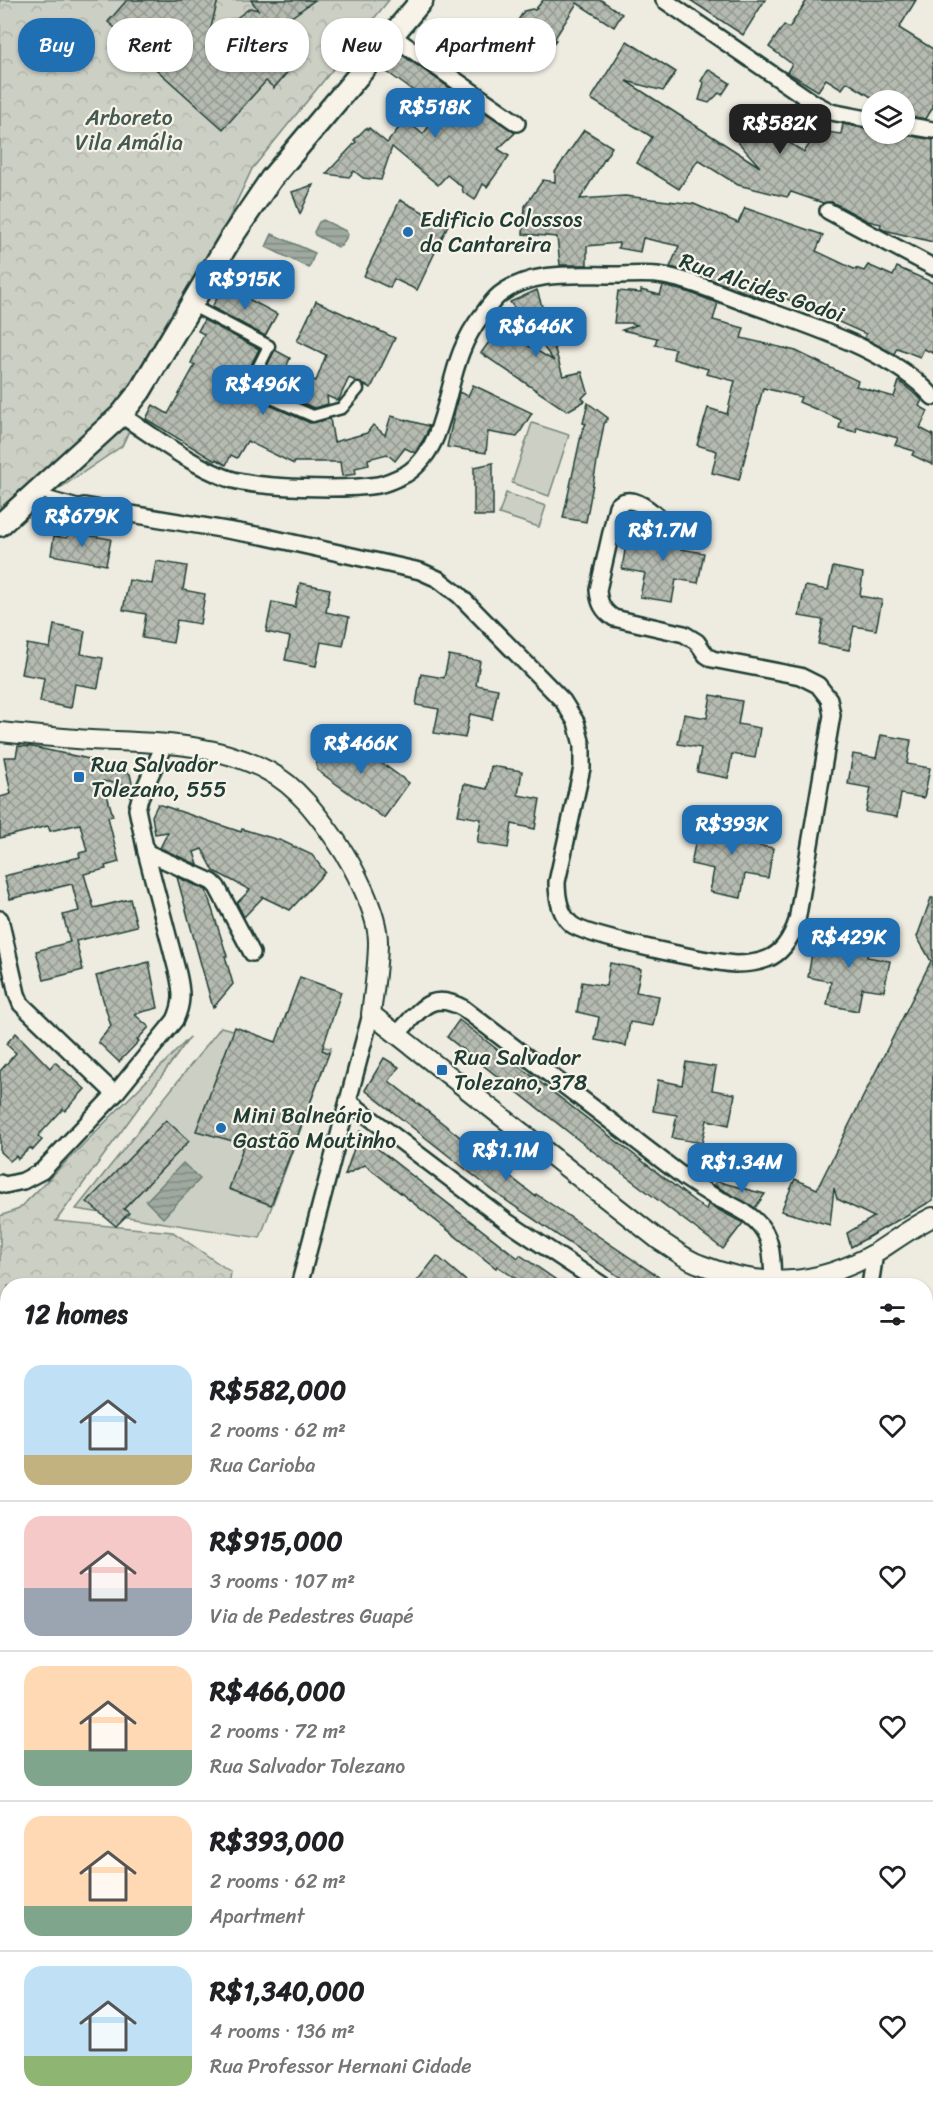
<!DOCTYPE html>
<meta charset="utf-8">
<style>
:root{--surface:#fff;--page:#f2f2f2;--text:#202124;--muted:#757577;--line:#e0e0e0;--accent:#1f6fb2}
body{margin:0;font-family:Sriracha,sans-serif;background:var(--page);color:var(--text);height:100vh;display:flex;flex-direction:column;font-size:22px;white-space:nowrap}
*{box-sizing:border-box;margin:0}
p{font-size:20px;color:var(--muted)}
.icon{flex:none;width:33px;height:33px;fill:none;stroke:currentColor;stroke-width:2;stroke-linecap:round;stroke-linejoin:round}
.map{position:relative;flex:1;overflow:hidden}
.sheet{position:absolute;left:0px;top:1278px;width:933px;height:834px;display:flex;flex-direction:column;background:var(--surface);border-radius:24px 24px 0 0;box-shadow:0 2px 4px #0004}
.sheet>*{flex:none}
.guide{position:absolute;left:18px;top:18px;width:600px;height:54px;display:flex;gap:12px}
.fabs{position:absolute;left:861px;top:90px;display:grid;gap:12px}
.fabs a{display:grid;place-items:center;width:54px;height:54px;border-radius:50%;background:var(--surface);box-shadow:0 2px 4px #0004;font-size:30px}
.price{position:absolute;translate:-50% -51px;padding:0 14px;border-radius:12px;background:var(--accent);color:#fff;font-size:20px;line-height:39px;filter:drop-shadow(0 2px 3px #0008)}
.price::after{content:'';position:absolute;left:50%;top:36px;width:18px;height:14px;margin-left:-9px;background:inherit;clip-path:polygon(0 0,100% 0,50% 100%)}
.price.on{background:#222;color:#fff}
ul{padding:0;list-style:none}
li{display:flex;align-items:center;gap:18px;height:150px;padding:0 24px}
li+li{border-top:2px solid var(--line)}
li span{display:grid;place-items:center;flex:none;width:168px;height:120px;border-radius:18px;color:#555}
li>.icon{margin-inline-start:auto}
span .icon{width:72px;height:72px;fill:#fffc;stroke-width:1}
li b{font-size:26px}
h2{display:flex;justify-content:space-between;align-items:center;height:72px;padding:0 24px;font-size:26px}
.tag{padding:0 21px;border-radius:24px;background:var(--surface);box-shadow:0 2px 4px #0004;font-size:21px;line-height:54px}
.tag.on{background:var(--accent);color:#fff}
.map>svg:first-child{display:block}
</style>
<div class="map">
<svg width="933" height="2112" viewBox="0 0 933 2112">
<defs>
<pattern id="forest-crowns" width="20" height="18" patternUnits="userSpaceOnUse" patternTransform="scale(1.5)"><rect width="20" height="18" fill="#cccfc4"/><path d="M2 6a3 3 0 1 1 6 0M12 15a3 3 0 1 1 6 0" fill="none" stroke="#afb3a9"/></pattern>
<pattern id="water-rules" width="6" height="5" patternUnits="userSpaceOnUse" patternTransform="scale(1.5)"><rect width="6" height="5" fill="#9fa99f"/><path d="M0 2.5h6" fill="none" stroke="#818b82"/></pattern>
<pattern id="building-cross-hatch" width="8" height="8" patternUnits="userSpaceOnUse" patternTransform="scale(1.5)"><rect width="8" height="8" fill="#b5bbb0"/><path d="M0 0l8 8M0 8l8-8" fill="none" stroke="#939990"/></pattern>
</defs>
<rect width="100%" height="100%" fill="#eeece1"/>
<filter id="ink" filterUnits="userSpaceOnUse"><feTurbulence type="fractalNoise" baseFrequency=".0167" numOctaves="2"/><feDisplacementMap in="SourceGraphic" scale="12" xChannelSelector="R" yChannelSelector="G"/><feConvolveMatrix kernelMatrix="1 2 1 2 8 2 1 2 1" color-interpolation-filters="sRGB"/></filter>
<g filter="url(#ink)">
<g fill="#cccfc4" stroke="#76867c" stroke-width="1.5">
<path d="M532,423l37,12 -20,61 -37,-13z"/>
<path d="M506,493l40,13 -7,21 -40,-13z"/>
<path d="M221,1027l56,15 54,6 -71,190 -184,-29z"/>
</g>
<g fill="url(#forest-crowns)" stroke="#76867c" stroke-width="1.5">
<path d="M0,0h389l-137,169 -130,277 -122,83z"/>
<path d="M190,1037l-134,184 117,11 58,40 -2,13 -221,1v239l-8,4v-313l19,-7z"/>
</g>
<g fill="url(#water-rules)" stroke="#6c7e74" stroke-width="1.5">
<path d="M323,220l23,11 2,4 -7,11 -3,1 -23,-12 -1,-3 5,-10z"/>
<path d="M272,234l43,19 -6,15 -43,-21z"/>
<path d="M183,1163l17,16 -37,39 -17,-17z"/>
</g>
<g fill="url(#building-cross-hatch)" stroke="#1f3d34" stroke-width="1.5">
<path d="M127,0h91l-10,39 42,-31 8,2 -7,-10h64l-29,21 3,5 -5,3 2,3 -20,14 25,22 -17,20 -8,-7 -43,48 -76,-68 2,-4 -41,-35z"/>
<path d="M543,0h58l21,14 -8,13 -37,-24 -22,35 1,2 -20,25 -22,-14 3,-5 -11,-7 18,-28 8,-2 3,1z"/>
<path d="M690,0h75l-22,35z"/>
<path d="M807,0h109l-17,28 34,21v58l-7,12 -22,-4v-15h-28l-29,-18 -5,7 -16,-10 -8,12 -31,-19 5,-8 -23,-17 15,-22 5,3z"/>
<path d="M627,41l49,31 -13,19 -37,-10 134,86 -30,-34 13,-19 61,38 7,-10 4,1 1,-4h4l1,-2 4,1 1,-6 15,2 2,-10 29,6v4h28l33,6v102l-49,-12 -4,-2 1,-4 -13,-3 -36,-19 -9,1 -32,-11 -4,5 -49,-12 -40,-25 -19,29 -42,-26 15,-26 -61,-38z"/>
<path d="M402,55l113,78 -17,16 11,7 -22,31 -4,-3 -8,16 -12,-8 -1,-5 -15,-12 -9,10 -46,-38 -11,33 -18,-2 -9,-7 -5,6 -23,-3 30,-32 -2,-2 12,-12 2,2 1,-2 18,15 18,-23 18,14 18,-23 -54,-39z"/>
<path d="M708,69l22,14 -8,12 -3,-2 -10,10 -10,-3 5,-17 -3,-2z"/>
<path d="M584,130l28,17 -32,52 45,-3 69,8 44,19 7,-15 78,27 -7,16 40,19v-2l8,3 4,-6 25,11 4,-9 36,16v70l-9,-4 -4,8 -23,-9 -3,6 -30,-16 2,-4 -88,-39 -4,8 -80,-30 -24,-6 9,-21 -36,-8 -3,14 -22,-4 1,-5 -32,3v19h-27l-3,-28 -34,-3 2,-28 18,-26 12,2v-10z"/>
<path d="M313,185l-13,29 -8,-22z"/>
<path d="M400,200l48,25 -31,65 -23,-11 -4,9 -26,-12z"/>
<path d="M224,286l53,28 -12,22 -53,-29z"/>
<path d="M663,286l25,6 30,11 -5,17 31,8 -3,10 55,13 62,30 -2,5 38,11 5,-16 23,19 -3,6 9,5 -8,17 13,7v30l-21,-10 2,-4 -19,-6 3,-7 -41,-11 -1,5 -17,-4 2,-8 -42,-18 2,-5 -38,-9 -24,92 -27,-7 5,-22 -20,-6 11,-37 19,6 8,-33 -29,-7 2,-5 -35,-10 2,-10 -20,-4 2,-7 -35,-8 15,-5 -5,-1v-1h-18l4,-32 23,2v-3l19,5z"/>
<path d="M537,290l26,86 19,-4 6,20 -6,6 3,3 -18,10 -86,-58 18,-25 55,33 -44,-59z"/>
<path d="M316,301l79,37 -24,50 -22,-10 -11,23 -11,-5 1,8 -14,4 -56,-24 17,-34 15,8 -4,10 30,13 10,-26 -29,-14z"/>
<path d="M204,320l55,29 -18,36 1,8 68,30 20,-4 4,23 33,-9 6,-8 12,10 6,-19 38,10 -3,9 -11,18 -10,-5 -10,13 -8,-7 -19,5 1,6 -14,3 1,6 -14,2 -2,-14h-45l-1,2 -47,-23 -10,17 -6,-3 -5,10 -10,-6 -1,2 -69,-42 7,-14 15,9 27,-49 -4,-2 13,-29 -6,-3z"/>
<path d="M473,385l59,28 -15,24 -29,-5 -2,21 -39,-6 12,-55 9,4z"/>
<path d="M588,403l20,15 -4,6 -18,98 -23,-4 19,-87 4,-7 -3,-1z"/>
<path d="M493,463v53h-19v-49z"/>
<path d="M668,522l18,3 -5,24 23,4 -6,30 -22,-4 -4,23 -32,-5 5,-24 -23,-4 5,-31 23,5 4,-17 8,1z"/>
<path d="M68,532l43,7 -5,26 -55,-10 3,-19 13,2z"/>
<path d="M156,561l31,5 -4,24 22,4 -5,30 -23,-4 -4,23 -31,-5 4,-24 -23,-4 6,-30 23,4z"/>
<path d="M833,567l30,6 -3,23 22,4 -6,30 -22,-4 -5,24 -31,-6 5,-24 -24,-4 6,-30 23,4z"/>
<path d="M300,583l30,6 -4,23 23,5 -6,29 -22,-4 -5,24 -31,-6 5,-23 -24,-5 6,-30 23,5z"/>
<path d="M54,625l31,6 -4,23 22,4 -5,30 -23,-4 -4,24 -31,-6 4,-24 -23,-4 6,-30 23,4z"/>
<path d="M449,655l31,6 -4,24 22,4 -6,30 -22,-5 -5,24 -31,-5 5,-24 -23,-4 5,-31 23,4z"/>
<path d="M711,695l31,6 -4,23 22,4 -5,30 -23,-4 -4,24 -31,-6 4,-24 -23,-4 6,-30 23,4z"/>
<path d="M339,732l70,51 -25,35 -67,-48 -1,-6z"/>
<path d="M881,735l30,5 -4,24 23,4 -6,30 -23,-4 -4,23 -31,-5 5,-24 -23,-4 5,-30 23,4z"/>
<path d="M18,746l15,1 56,12 2,6h19l9,2 11,7 3,13 -30,-6 10,35 -5,1 11,45 -14,4 1,3 -22,5 10,34 36,-9 7,27 -61,15 7,29 -39,10 -8,-29 34,-9 -7,-27 16,-4 -7,-27 -62,15 -6,-23 76,-19 -1,-4 8,-2 -7,-27 -30,7 -2,-5 -48,12v-41l11,-3 -7,-37h12z"/>
<path d="M491,766l31,5 -4,24 22,4 -5,30 -23,-5 -4,24 -31,-5 4,-24 -23,-4 6,-31 23,5z"/>
<path d="M158,804l83,28 1,-3 40,12 30,14 13,17 -35,38 -27,-13 -19,20 -7,-14 13,-13 -36,-19 -12,-22 -8,3 4,13 -38,-17 8,-16 -13,2 -3,-18z"/>
<path d="M724,815l31,6 -4,23 22,4 -5,30 -23,-4 -4,24 -31,-6 4,-23 -23,-5 6,-30 23,4z"/>
<path d="M177,877l29,13 21,66h-2l8,28 -20,24z"/>
<path d="M931,898h2v302l-82,47 -4,-14 27,-16 -37,-18 -3,-11 -4,37 -49,-14 14,-32 22,10 114,-228 -14,-24z"/>
<path d="M841,928l31,6 -5,23 23,4 -6,30 -22,-3 -4,23 -31,-6 4,-23 -23,-5 5,-30 24,4z"/>
<path d="M149,962l9,46 -24,6 15,13 -12,13 2,1 -20,21 -21,-20 13,-16 -15,-50z"/>
<path d="M610,963l31,6 -5,23 23,4 -6,30 -23,-4 -4,24 -31,-6 4,-23 -22,-5 5,-30 24,4z"/>
<path d="M300,977l41,15 -19,58 7,3 -58,152 -42,-16 15,-45 -48,-13 39,-104 41,15z"/>
<path d="M459,1020l247,190 2,-6 35,19 -20,26 -133,-100 -143,-112z"/>
<path d="M16,1033l34,35 5,-6 30,27 -20,22 -2,-2 -25,27 4,4 -9,10 -3,-2 -12,11 -2,-3 -6,5 -10,-9v-81l16,-18 -10,-9z"/>
<path d="M384,1058l15,9 -10,14 146,115 1,-2 136,92h-39l-132,-89 -136,-107z"/>
<path d="M686,1062l30,5 -4,23 23,4 -6,31 -22,-5 -5,23 -30,-5 5,-23 -24,-4 5,-31 24,5z"/>
<path d="M166,1120l23,21 -65,68 5,4 -13,13 -29,-24z"/>
<path d="M360,1131l20,14 -2,4 140,109 2,-3 45,31h-38l-30,-20 -1,2 -131,-103 -20,10z"/>
<path d="M716,1181l37,10 12,3 -10,14 -41,-23z"/>
<path d="M437,1256l35,30h-59z"/>
</g>
<g fill="none" stroke-linecap="round" stroke-linejoin="round">
<defs>
<g id="service">
<path d="M27,508l57,-2 -46,-13"/>
<path d="M547,2112l6,-8"/>
</g>
<path id="pedestrian" d="M191,305l78,41 -21,42 65,28 29,-8 16,-19"/>
<g id="minor">
<path d="M664,0l150,103 17,9 41,8"/>
<path d="M392,36l125,87"/>
<path d="M904,125l29,5"/>
<path d="M828,211l105,56"/>
<path d="M121,415c34,22 68,49 106,63 30,11 119,12 151,7 9,-2 20,-7 28,-11 13,-8 24,-23 30,-38 17,-43 16,-84 47,-122 5,-7 10,-14 16,-19 32,-25 76,-20 114,-20 14,0 30,-1 44,0 30,3 60,18 89,28 60,22 144,46 187,94"/>
<path d="M84,506l178,30 158,35 18,8 21,16 104,106 13,21 6,23v23l-25,114c0,15 2,31 14,42 15,13 140,38 164,40 11,0 22,-1 32,-5 16,-6 25,-23 30,-38l35,-206 -3,-16 -11,-14 -18,-9 -88,-17 -6,-4 -9,-13 -13,-8 -70,-16c-11,-7 -15,-15 -16,-28l19,-84c13,-13 31,2 42,12"/>
<path d="M146,852l66,30 5,5 35,66"/>
<path d="M0,919l17,75 4,10 94,90"/>
<path d="M397,1034c23,-23 32,-44 66,-26l222,170c9,6 18,12 28,18 20,10 46,19 55,43 5,13 4,28 5,42"/>
<path d="M348,1101l158,120 98,65"/>
<path d="M0,1183l5,2 18,-4 19,-10 73,-77 60,-74c8,-17 7,-28 3,-46l-32,-122 -9,-43 3,-11 25,-55"/>
<path d="M299,1286l72,-272"/>
<path d="M870,1286l5,-33"/>
<path d="M0,1560l8,-4"/>
<path d="M0,1728l8,-4"/>
<path d="M0,1740l8,8"/>
<path d="M926,1759l7,-15"/>
<path d="M926,1794l7,4"/>
<path d="M0,1984l8,-3"/>
<path d="M926,2026l5,-7"/>
<path d="M183,2104l4,8"/>
<path d="M391,2104v8"/>
<path d="M860,2112l6,-8"/>
</g>
<g id="tertiary">
<path d="M0,732c30,3 60,6 91,8 60,3 122,1 177,31 29,15 50,44 69,71 16,23 41,71 41,100 0,24 -4,48 -7,72l289,227c12,7 25,18 39,23 62,25 118,22 176,-11 19,-12 37,-26 58,-36"/>
<path d="M600,2104l10,8"/>
<path d="M103,2112l16,-8"/>
</g>
<path id="secondary" d="M0,525l121,-110 19,-24 91,-153 40,-59 151,-179"/>
</defs>
<use href="#service" stroke="#1f3d34" stroke-width="12"/>
<use href="#pedestrian" stroke="#1f3d34" stroke-width="15"/>
<use href="#minor" stroke="#1f3d34" stroke-width="20"/>
<use href="#tertiary" stroke="#1f3d34" stroke-width="22"/>
<use href="#secondary" stroke="#1f3d34" stroke-width="26"/>
<use href="#service" stroke="#f7f3e8" stroke-width="8"/>
<use href="#pedestrian" stroke="#f7f3e8" stroke-width="10"/>
<use href="#minor" stroke="#f7f3e8" stroke-width="15"/>
<use href="#tertiary" stroke="#f7f3e8" stroke-width="18"/>
<use href="#secondary" stroke="#f7f3e8" stroke-width="21"/>
</g>
</g>
<g fill="#1f6fb2" stroke="#f7f3e8" stroke-width="2">
<circle cx="408" cy="232" r="6"/>
<rect x="73" y="771" width="12" height="12" rx="3"/>
<rect x="436" y="1064" width="12" height="12" rx="3"/>
<circle cx="221" cy="1128" r="6"/>
</g>
<g text-anchor="middle" stroke-width="4.5" stroke-linejoin="round" paint-order="stroke">
<g font-size="22" fill="#425a51" stroke="#f7f3e8">
<text x="129" y="125">Arboreto<tspan x="129" dy="25">Vila Amália</tspan></text>
</g>
<g font-size="22" fill="#1f3d34" stroke="#f7f3e8" text-anchor="start">
<text x="420" y="227">Edificio Colossos<tspan x="420" dy="25">da Cantareira</tspan></text>
<text x="91" y="772">Rua Salvador<tspan x="91" dy="25">Tolezano, 555</tspan></text>
<text x="454" y="1065">Rua Salvador<tspan x="454" dy="25">Tolezano, 378</tspan></text>
<text x="233" y="1123">Mini Balneário<tspan x="233" dy="25">Gastão Moutinho</tspan></text>
</g>
<g font-size="22" fill="#1f3d34" stroke="#f7f3e8">
<text transform="translate(762 287) rotate(19)" y="8">Rua Alcides Godoi</text>
</g>
</g>
</svg>
<div class="fabs">
<a><svg class="icon" aria-label="layers" viewBox="0 0 24 24"><path d="M12 4l9 5-9 5-9-5zM3 14l9 5 9-5"/></svg></a>
</div>
<b class="price" style="left:435px;top:139px">R$518K</b>
<b class="price on" style="left:780px;top:155px">R$582K</b>
<b class="price" style="left:245px;top:311px">R$915K</b>
<b class="price" style="left:536px;top:358px">R$646K</b>
<b class="price" style="left:263px;top:416px">R$496K</b>
<b class="price" style="left:82px;top:548px">R$679K</b>
<b class="price" style="left:663px;top:562px">R$1.7M</b>
<b class="price" style="left:361px;top:775px">R$466K</b>
<b class="price" style="left:732px;top:856px">R$393K</b>
<b class="price" style="left:849px;top:969px">R$429K</b>
<b class="price" style="left:506px;top:1182px">R$1.1M</b>
<b class="price" style="left:742px;top:1194px">R$1.34M</b>
<div class="guide">
<a class="tag on">Buy</a>
<a class="tag">Rent</a>
<a class="tag">Filters</a>
<a class="tag">New</a>
<a class="tag">Apartment</a>
</div>
<section class="sheet">
<h2>12 homes<svg class="icon" aria-label="filters" viewBox="0 0 24 24"><path d="M4 7h16M4 17h16"/><circle cx="9" cy="7" r="2"/><circle cx="15" cy="17" r="2"/></svg></h2>
<ul>
<li><span style="background:linear-gradient(#bfe0f5 75%,#c2b280 0)"><svg class="icon" aria-label="home" viewBox="0 0 24 24"><path d="M3 11l9-7 9 7M6 9v11h12V9"/></svg></span><div><b>R$582,000</b><p>2 rooms · 62 m²</p><p>Rua Carioba</p></div><svg class="icon" aria-label="heart" viewBox="0 0 24 24"><path d="M12 20l-8-8c-3-5 5-10 8-4 3-6 11-1 8 4z"/></svg></li>
<li><span style="background:linear-gradient(#f6c9c9 60%,#9aa5b1 0)"><svg class="icon" aria-label="home" viewBox="0 0 24 24"><path d="M3 11l9-7 9 7M6 9v11h12V9"/></svg></span><div><b>R$915,000</b><p>3 rooms · 107 m²</p><p>Via de Pedestres Guapé</p></div><svg class="icon" aria-label="heart" viewBox="0 0 24 24"><path d="M12 20l-8-8c-3-5 5-10 8-4 3-6 11-1 8 4z"/></svg></li>
<li><span style="background:linear-gradient(#ffd9b3 70%,#7fa58c 0)"><svg class="icon" aria-label="home" viewBox="0 0 24 24"><path d="M3 11l9-7 9 7M6 9v11h12V9"/></svg></span><div><b>R$466,000</b><p>2 rooms · 72 m²</p><p>Rua Salvador Tolezano</p></div><svg class="icon" aria-label="heart" viewBox="0 0 24 24"><path d="M12 20l-8-8c-3-5 5-10 8-4 3-6 11-1 8 4z"/></svg></li>
<li><span style="background:linear-gradient(#ffd9b3 75%,#7fa58c 0)"><svg class="icon" aria-label="home" viewBox="0 0 24 24"><path d="M3 11l9-7 9 7M6 9v11h12V9"/></svg></span><div><b>R$393,000</b><p>2 rooms · 62 m²</p><p>Apartment</p></div><svg class="icon" aria-label="heart" viewBox="0 0 24 24"><path d="M12 20l-8-8c-3-5 5-10 8-4 3-6 11-1 8 4z"/></svg></li>
<li><span style="background:linear-gradient(#bfe0f5 75%,#8fb573 0)"><svg class="icon" aria-label="home" viewBox="0 0 24 24"><path d="M3 11l9-7 9 7M6 9v11h12V9"/></svg></span><div><b>R$1,340,000</b><p>4 rooms · 136 m²</p><p>Rua Professor Hernani Cidade</p></div><svg class="icon" aria-label="heart" viewBox="0 0 24 24"><path d="M12 20l-8-8c-3-5 5-10 8-4 3-6 11-1 8 4z"/></svg></li>
</ul>
</section>
</div>
